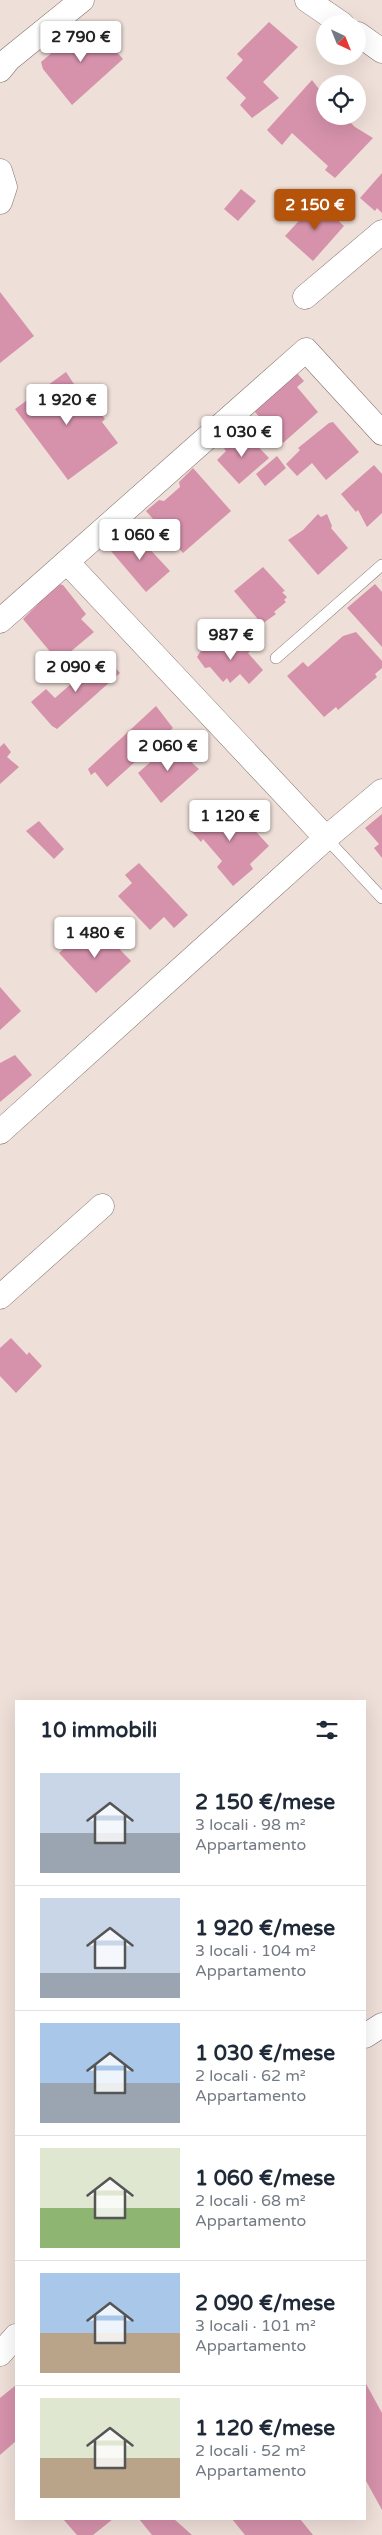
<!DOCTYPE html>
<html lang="it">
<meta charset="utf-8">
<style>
:root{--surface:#fff;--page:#f6f6f7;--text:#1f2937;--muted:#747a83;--line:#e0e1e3;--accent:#b45309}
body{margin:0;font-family:"Varela Round",sans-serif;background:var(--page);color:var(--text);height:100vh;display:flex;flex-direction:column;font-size:19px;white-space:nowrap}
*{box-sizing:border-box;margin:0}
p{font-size:16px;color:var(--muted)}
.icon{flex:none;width:28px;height:28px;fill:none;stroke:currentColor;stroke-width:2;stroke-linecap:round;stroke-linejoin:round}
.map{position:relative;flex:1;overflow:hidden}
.drawer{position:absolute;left:15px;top:1700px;width:351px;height:820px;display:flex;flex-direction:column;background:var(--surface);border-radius:0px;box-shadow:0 5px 20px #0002}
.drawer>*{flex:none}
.needle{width:32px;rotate:137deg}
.tools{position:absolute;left:316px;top:15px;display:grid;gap:10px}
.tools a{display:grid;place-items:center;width:50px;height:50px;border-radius:50%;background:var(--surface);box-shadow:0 5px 20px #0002;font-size:25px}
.price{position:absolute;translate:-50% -42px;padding:0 11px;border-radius:5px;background:#fff;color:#222;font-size:16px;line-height:32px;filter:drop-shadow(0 1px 2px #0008)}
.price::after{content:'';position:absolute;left:50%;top:30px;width:15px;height:11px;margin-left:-8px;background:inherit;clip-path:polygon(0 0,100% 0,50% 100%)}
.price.active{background:var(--accent);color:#fff}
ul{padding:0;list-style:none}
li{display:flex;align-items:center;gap:15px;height:125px;padding:0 25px}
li+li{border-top:1px solid var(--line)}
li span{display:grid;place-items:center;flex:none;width:140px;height:100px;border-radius:0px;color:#555}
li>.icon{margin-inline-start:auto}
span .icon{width:60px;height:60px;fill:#fffc;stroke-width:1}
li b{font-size:21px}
h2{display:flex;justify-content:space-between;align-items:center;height:60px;padding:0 25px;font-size:21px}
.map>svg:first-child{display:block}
</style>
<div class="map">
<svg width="382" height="2535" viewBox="0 0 382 2535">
<rect width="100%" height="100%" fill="#eedfd8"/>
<g fill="#d692ab">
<path d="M269,22l29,25 -35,35 16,16 -27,20 -12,-13 6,-7 -20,-20 17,-18 -6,-6z"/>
<path d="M92,24l31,35 -51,46 -29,-36 -2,-7 20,-17 12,-9 2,2z"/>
<path d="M312,80l13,17v19h19l11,11 18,11 -38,40 -10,-8 3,-4 -36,-33 -10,12 -15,-15z"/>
<path d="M382,173v40l-5,-5 -2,3 -15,-13z"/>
<path d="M241,189l15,12 -18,20 -14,-12z"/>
<path d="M317,201l27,25 -31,35 -28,-25z"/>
<path d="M0,292l34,44 -34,27z"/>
<path d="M295,371l9,10 -7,6 21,25 -35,31 -28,-31v-10z"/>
<path d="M66,372l14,21 4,-1 21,27 -3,3 16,21 -50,37 -53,-71z"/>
<path d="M333,422l26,30 -33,28 -14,-17 -15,13 -11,-12 14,-14 -2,-2 31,-25z"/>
<path d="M243,431l26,27 -30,26 -22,-24 9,-9 -2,-2z"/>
<path d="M277,456l9,12 -21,18 -9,-12z"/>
<path d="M374,465l8,9v39l-15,14 -9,-17 -2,2 -15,-18z"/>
<path d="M193,468l38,43 -48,42 -37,-42 13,-11 5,1 16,-14 -1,-5z"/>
<path d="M318,514l3,3 6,-3 5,12 -1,2 17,20 -30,27 -30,-35 15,-10z"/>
<path d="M133,531l37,40 -24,21 -35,-41z"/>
<path d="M263,567l22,24 -3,1 5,5 -3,3 2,2 -12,10 2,2 -14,10 -28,-33z"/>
<path d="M54,583l9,2 23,29 -5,5 13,13 -31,26 -9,-7 -2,3 -29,-35 14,-14 -3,-5z"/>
<path d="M375,584l7,8v55l-35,-39z"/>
<path d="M356,632l26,29v7l-7,6 2,3 -39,33 -2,-3 -12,10 -37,-41 16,-14 5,5 35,-31z"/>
<path d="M223,638l8,11 11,-10 11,9 -5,5 15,17 -14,14 -9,-10 -10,9 -3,-5 -4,4 -13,-15 -5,1 -8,-11 5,-8 10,1z"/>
<path d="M104,655l16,18 -63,56 -5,-3 -21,-24 15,-13 9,9z"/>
<path d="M156,706l17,22 -66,59 -12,-15 -4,3 -3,-6z"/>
<path d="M4,743l7,9 -4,5 12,10 -19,17v-37z"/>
<path d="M172,743l9,10 14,6 -3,4 7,6 -38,34 -23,-30z"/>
<path d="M214,804l2,3 4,-3 13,15 7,-5 29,32 -19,18 3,5 -20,17 -16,-19 5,-6 -19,-22 -2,3 -10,-11 13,-12 -3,-3z"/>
<path d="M382,814v44l-8,-10 5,-4 -14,-16z"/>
<path d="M39,821l25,28 -10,10 -28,-28z"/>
<path d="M139,863l49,52 -14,13 -10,-11 -14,13 -32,-34 14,-13 -7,-8z"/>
<path d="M100,929l31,32 -35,32 -37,-40 24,-21 6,7z"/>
<path d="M0,987l21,24 -21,19z"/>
<path d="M15,1055l17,20 -32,27v-39z"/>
<path d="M11,1338l16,17 2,-3 13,14 -26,27 -16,-17v-28z"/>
<path d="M365,2382l17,31v97l-17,-31z"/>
<path d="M16,2385v56l-16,14v-57z"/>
<path d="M63,2519h50l-20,16h-16z"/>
<path d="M139,2519h35l18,16h-40z"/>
<path d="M232,2519h68l13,16h-68z"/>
</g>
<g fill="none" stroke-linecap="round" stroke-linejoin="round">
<defs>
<g id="lane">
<path d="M276,658l106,-93"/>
<path d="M326,838l56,60"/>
</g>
<g id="street">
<path d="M307,0l35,24"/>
<path d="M358,34l24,17"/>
<path d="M0,70l9,-11 73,-59"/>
<path d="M0,171l5,16 -5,15"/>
<path d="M305,297l77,-65"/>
<path d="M67,562l259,276"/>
<path d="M0,621l306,-271 76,83"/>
<path d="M0,1132l326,-294 56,-47"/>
<path d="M0,1297l102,-91"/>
<path d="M365,2036l17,-11"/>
<path d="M0,2354l16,-18"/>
</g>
</defs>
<use href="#lane" stroke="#80726d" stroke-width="12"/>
<use href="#street" stroke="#80726d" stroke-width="25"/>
<use href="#lane" stroke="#fff" stroke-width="11"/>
<use href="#street" stroke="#fff" stroke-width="24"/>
</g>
</svg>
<div class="tools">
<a><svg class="needle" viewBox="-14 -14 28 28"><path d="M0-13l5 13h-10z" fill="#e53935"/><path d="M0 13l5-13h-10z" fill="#747a83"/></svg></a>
<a><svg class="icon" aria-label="locate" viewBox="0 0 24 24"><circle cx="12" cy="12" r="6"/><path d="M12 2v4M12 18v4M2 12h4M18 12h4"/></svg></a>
</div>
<b class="price" style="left:81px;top:63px">2 790 €</b>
<b class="price active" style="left:315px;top:231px">2 150 €</b>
<b class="price" style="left:67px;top:426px">1 920 €</b>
<b class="price" style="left:242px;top:458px">1 030 €</b>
<b class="price" style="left:140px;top:561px">1 060 €</b>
<b class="price" style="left:231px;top:661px">987 €</b>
<b class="price" style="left:76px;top:693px">2 090 €</b>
<b class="price" style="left:168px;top:772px">2 060 €</b>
<b class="price" style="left:230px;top:842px">1 120 €</b>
<b class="price" style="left:95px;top:959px">1 480 €</b>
<section class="drawer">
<h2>10 immobili<svg class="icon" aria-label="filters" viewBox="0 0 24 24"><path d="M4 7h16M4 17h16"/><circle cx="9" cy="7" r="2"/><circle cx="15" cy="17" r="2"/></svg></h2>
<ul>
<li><span style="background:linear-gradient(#c9d6e8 60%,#9aa5b1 0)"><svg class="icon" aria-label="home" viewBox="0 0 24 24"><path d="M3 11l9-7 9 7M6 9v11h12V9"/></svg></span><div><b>2 150 €/mese</b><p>3 locali · 98 m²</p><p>Appartamento</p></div></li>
<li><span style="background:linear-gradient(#c9d6e8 75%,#9aa5b1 0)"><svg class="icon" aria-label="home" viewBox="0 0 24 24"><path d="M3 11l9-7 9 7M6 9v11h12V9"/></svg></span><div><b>1 920 €/mese</b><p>3 locali · 104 m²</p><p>Appartamento</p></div></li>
<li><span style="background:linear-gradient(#a9c7e8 60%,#9aa5b1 0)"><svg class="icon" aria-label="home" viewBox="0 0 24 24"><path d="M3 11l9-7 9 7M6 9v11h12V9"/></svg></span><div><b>1 030 €/mese</b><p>2 locali · 62 m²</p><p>Appartamento</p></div></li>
<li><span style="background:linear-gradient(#dfe7d0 60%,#8fb573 0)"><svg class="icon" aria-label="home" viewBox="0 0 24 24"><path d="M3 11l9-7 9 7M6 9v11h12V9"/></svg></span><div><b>1 060 €/mese</b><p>2 locali · 68 m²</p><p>Appartamento</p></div></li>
<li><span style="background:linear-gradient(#a9c7e8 60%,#b9a48a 0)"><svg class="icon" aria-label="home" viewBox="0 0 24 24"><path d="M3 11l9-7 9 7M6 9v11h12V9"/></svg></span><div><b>2 090 €/mese</b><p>3 locali · 101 m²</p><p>Appartamento</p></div></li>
<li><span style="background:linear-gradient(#dfe7d0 60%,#b9a48a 0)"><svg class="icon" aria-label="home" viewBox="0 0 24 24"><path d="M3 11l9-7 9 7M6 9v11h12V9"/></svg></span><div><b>1 120 €/mese</b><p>2 locali · 52 m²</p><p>Appartamento</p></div></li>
</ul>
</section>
</div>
